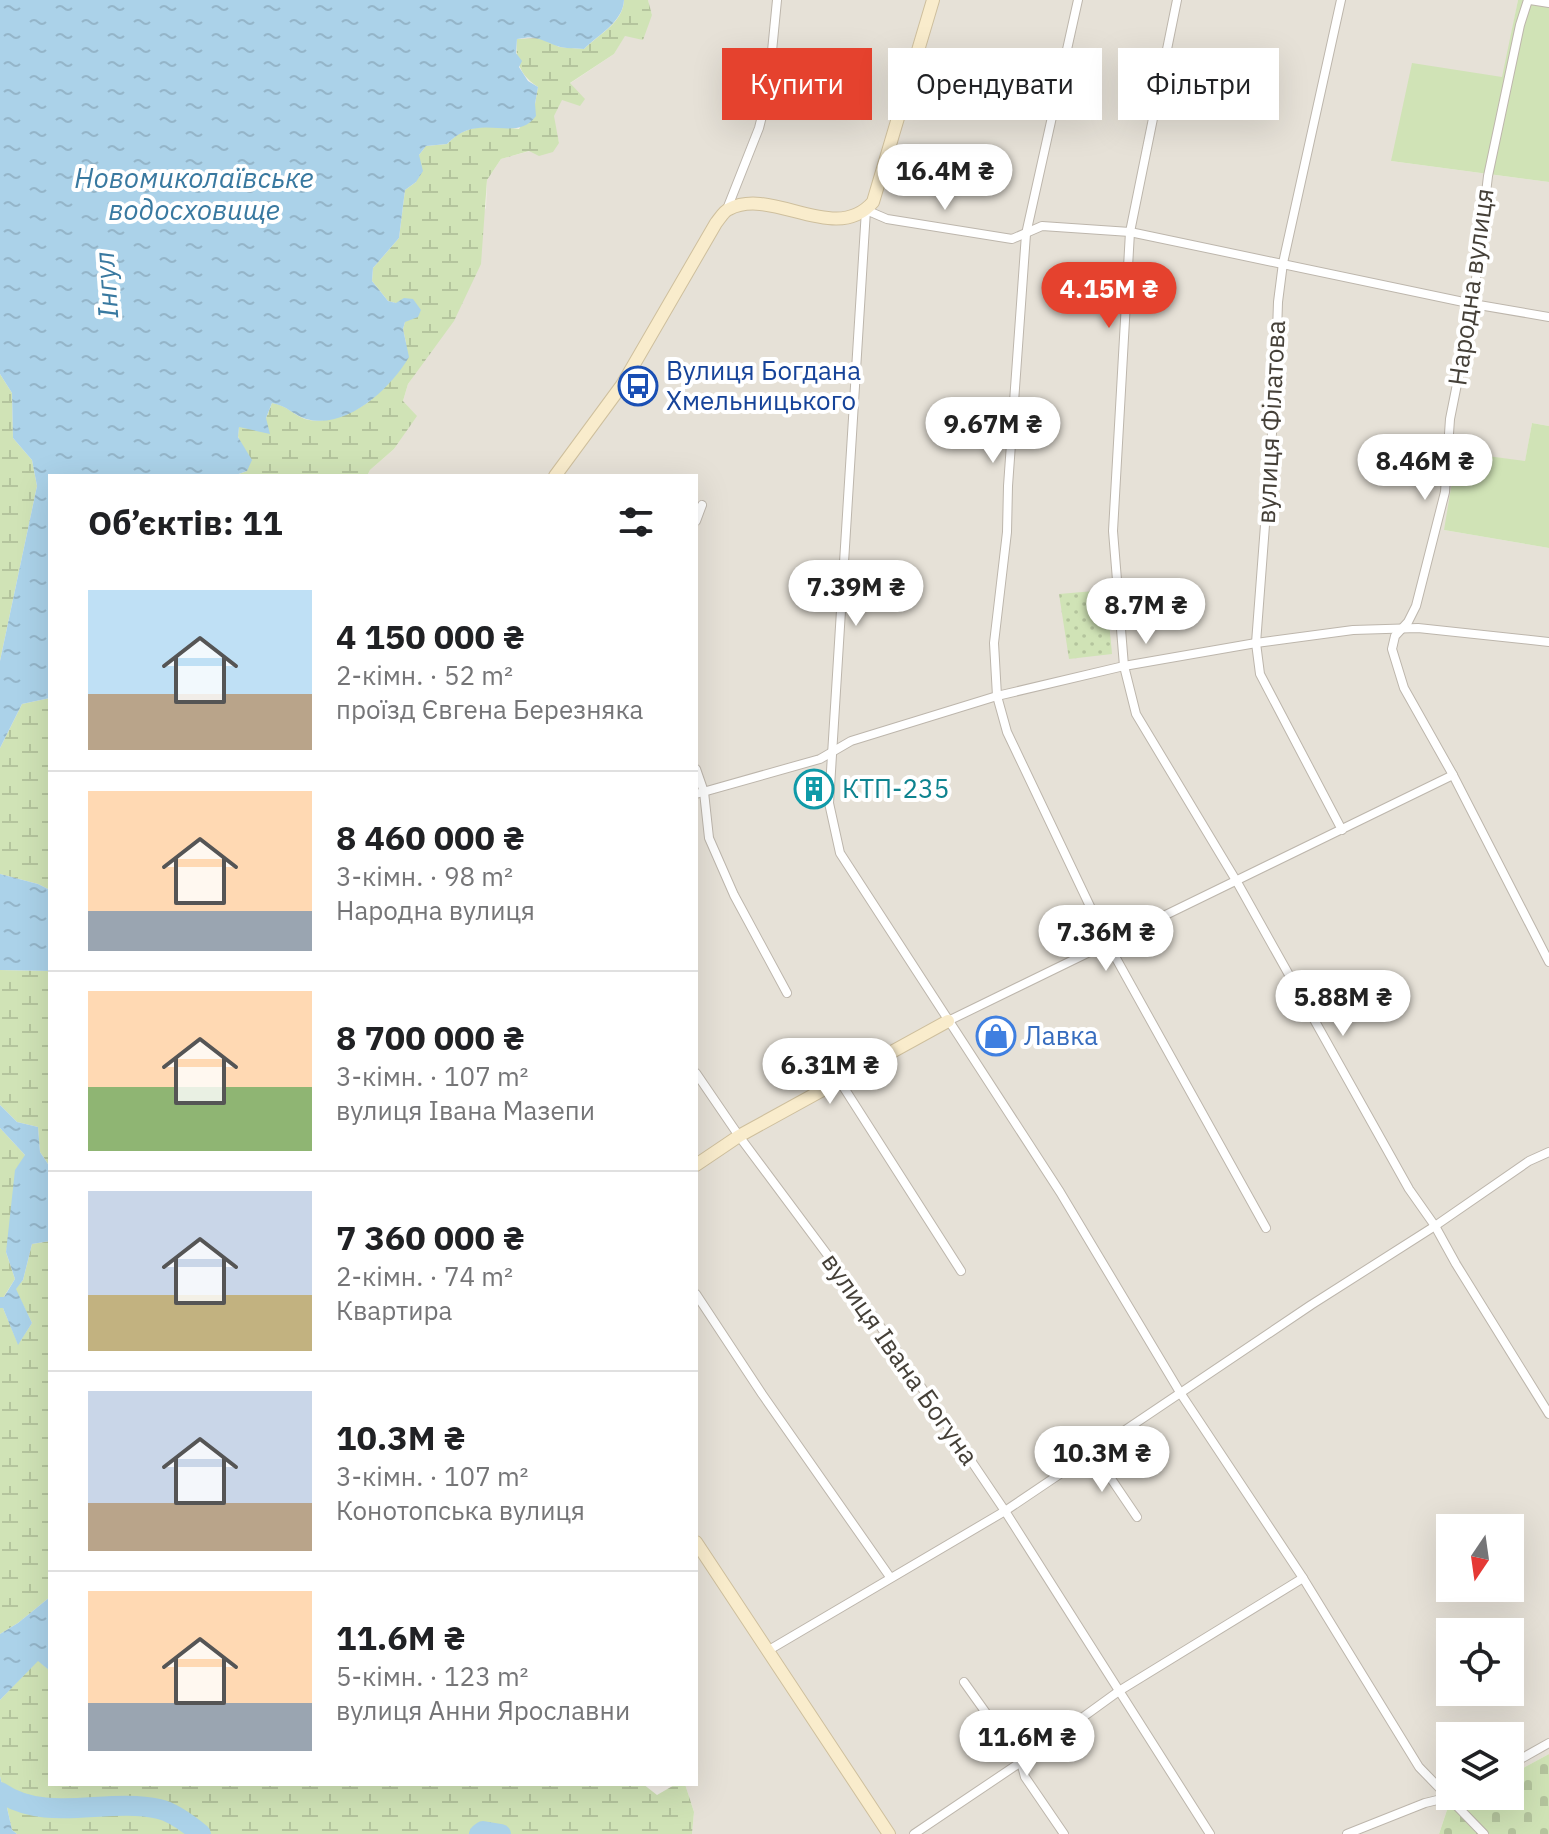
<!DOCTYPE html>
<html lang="uk">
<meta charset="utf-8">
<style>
:root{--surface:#fff;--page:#f6f6f6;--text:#202124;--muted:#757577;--line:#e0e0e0;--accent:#e5422e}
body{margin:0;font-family:"IBM Plex Sans",sans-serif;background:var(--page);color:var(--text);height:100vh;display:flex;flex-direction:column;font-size:30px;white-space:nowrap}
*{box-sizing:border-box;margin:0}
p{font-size:26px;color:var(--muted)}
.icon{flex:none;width:44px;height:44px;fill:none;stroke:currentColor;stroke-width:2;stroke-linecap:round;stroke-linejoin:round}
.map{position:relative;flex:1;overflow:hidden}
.sheet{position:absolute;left:48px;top:474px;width:650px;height:1312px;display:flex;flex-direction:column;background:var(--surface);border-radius:0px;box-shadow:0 8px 32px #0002}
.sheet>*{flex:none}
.top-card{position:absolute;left:722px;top:48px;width:706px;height:72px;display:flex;gap:16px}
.needle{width:52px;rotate:193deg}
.tools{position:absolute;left:1436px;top:1514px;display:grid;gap:16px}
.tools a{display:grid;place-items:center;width:88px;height:88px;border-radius:0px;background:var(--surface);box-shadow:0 8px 32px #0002;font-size:40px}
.price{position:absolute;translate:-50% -68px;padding:0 18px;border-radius:28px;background:#fff;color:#222;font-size:26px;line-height:52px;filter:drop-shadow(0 2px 4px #0008)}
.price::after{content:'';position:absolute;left:50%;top:48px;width:24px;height:18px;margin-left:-12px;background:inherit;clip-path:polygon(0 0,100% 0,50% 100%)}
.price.active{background:var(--accent);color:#fff}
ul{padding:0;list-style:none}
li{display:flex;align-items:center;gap:24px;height:200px;padding:0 40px}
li+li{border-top:2px solid var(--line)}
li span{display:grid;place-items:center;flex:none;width:224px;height:160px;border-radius:0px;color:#555}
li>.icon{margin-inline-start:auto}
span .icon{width:96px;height:96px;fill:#fffc;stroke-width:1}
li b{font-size:34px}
h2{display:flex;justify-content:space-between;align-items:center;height:96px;padding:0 40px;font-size:34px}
.chip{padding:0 28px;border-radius:0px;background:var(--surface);box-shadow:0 8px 32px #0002;font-size:28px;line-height:72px}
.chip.active{background:var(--accent);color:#fff}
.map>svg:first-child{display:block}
</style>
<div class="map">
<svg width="1549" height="1834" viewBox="0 0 1549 1834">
<defs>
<pattern id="wetland-marsh" width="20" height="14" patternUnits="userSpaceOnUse" patternTransform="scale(2)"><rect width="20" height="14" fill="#d0e3b6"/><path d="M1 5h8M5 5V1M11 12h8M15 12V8" fill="none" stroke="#b4c49d"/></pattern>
<pattern id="cemetery-stones" width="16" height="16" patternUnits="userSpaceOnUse" patternTransform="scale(2)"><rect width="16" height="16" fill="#d0e3b6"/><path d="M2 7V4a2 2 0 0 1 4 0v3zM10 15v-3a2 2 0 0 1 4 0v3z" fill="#b4c49d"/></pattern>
<pattern id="park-dots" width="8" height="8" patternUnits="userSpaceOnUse" patternTransform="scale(2)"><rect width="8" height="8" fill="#d0e3b6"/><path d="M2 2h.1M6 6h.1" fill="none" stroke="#b4c49d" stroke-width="1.8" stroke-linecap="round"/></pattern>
<pattern id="water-ripples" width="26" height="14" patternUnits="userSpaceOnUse" patternTransform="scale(2)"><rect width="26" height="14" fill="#abd2e9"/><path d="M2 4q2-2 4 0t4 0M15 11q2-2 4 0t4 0" fill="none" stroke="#94b5c9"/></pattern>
</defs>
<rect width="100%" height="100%" fill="#f3efe9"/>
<path fill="#e6e1d7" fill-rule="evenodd" d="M648,0h870l-15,78 -112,83 158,21v244l-17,-3 -7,39 -81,68 105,18v1206l-39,21v-39h-60v60h22l-25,14 -8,24h-747l2,-22 -9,-28h11v-1308h-329l3,-6 24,-21 22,-33 -13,-15 5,-17 20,-29 58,-148 1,-27 14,-21 58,-16 -6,-27 16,-32 45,-30 11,-19 27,-20zM1450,1528h60v60h-60zM1450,1632h60v60h-60z"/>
<g fill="#d0e3b6">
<path d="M1518,0h31v182l-158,-21 21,-98 90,14z"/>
<path d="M1532,423l17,3v122l-105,-18 13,-78 68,9z"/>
</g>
<g fill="url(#wetland-marsh)">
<path d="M624,0h24l4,15 -9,25 -18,-4 -11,18 -44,29 15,16 -5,7 -18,-6 -8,16 5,27 -6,9 -14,4 -10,-5 -28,8 -14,21 -6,84 -27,57 -46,63 -5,17 14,15 -23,33 -24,21 -3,6h-134l14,-5 -9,-35 1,-10 27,-8 6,-15c16,3 20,11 33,16 14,4 23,0 37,-4 41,-13 45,-36 64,-72l-3,-14 2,-7 -9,-19 -8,-2 -16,-20 1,-13 26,-30 6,-48 11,-8 3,-27 7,-9 21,-2c20,-22 44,-18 72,-15l16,-25 3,-17c-19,-12 -23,-27 -21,-48l26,-1 16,9 25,2c15,-15 39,-26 40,-49z"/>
<path d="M0,374l12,19 1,45 19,22 5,26 -37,175z"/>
<path d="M50,698v192l-12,-6 -38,-10v-126l22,-44z"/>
<path d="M0,970l50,1v196l-10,-15 -2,-25 -21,-5 -17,-17z"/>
<path d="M0,1128l25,27 -19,97 9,27 -12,19 -3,-1z"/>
<path d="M50,1241v356l-32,26 -18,11v-326h3l15,36 14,-21 -17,-34 8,-9 9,-36z"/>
<path d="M38,1660l12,11v113h593l14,11 19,-11h9l9,28 -2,22h-675l-5,-4 -12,-54v-76z"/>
</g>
<path fill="url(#cemetery-stones)" d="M1549,1754v80h-110l8,-24 25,-14h38v-21z"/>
<path fill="url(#park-dots)" d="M1106,590l6,64 -43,5 -10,-65z"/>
<g fill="url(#water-ripples)">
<path d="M0,0h624c-1,22 -25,34 -40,49 -8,-1 -19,0 -27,-3 -18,-7 -20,-11 -40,-7l-1,14 6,8 -3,6 9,14 10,6 -3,17 1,12c-21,29 -57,-7 -89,28l-21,2 -7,9 4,16 -7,11 -11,8 -6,48 -26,30 -1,13 16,20 8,2 8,-5 9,1 8,11 -3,7 -13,5 -2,7 6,28c-19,32 -62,73 -103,62 -13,-4 -18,-13 -34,-16l-6,15 4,16 -31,-7 -1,10 14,23 -5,11 -14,5h-183v222l-28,6 -22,44v-87l37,-175 -5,-26 -19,-22 -1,-45 -12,-19z"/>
<path d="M0,874l38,10 12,6v81l-50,-1z"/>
<path d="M0,1105l17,17 21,5 2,25 10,15v74l-18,3 -9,36 -7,9 16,34 -14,22 -15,-37h-3v-11h4l11,-18 -9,-27 9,-82 10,-15 -25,-27z"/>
<path d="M50,1597v74l-12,-10 -38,39v-66l18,-11z"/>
<path d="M0,1776l12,54 5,4h-17z"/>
</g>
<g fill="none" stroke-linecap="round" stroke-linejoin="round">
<g stroke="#abd2e9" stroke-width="20">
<path d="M0,1792c46,32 107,5 159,17 14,3 31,16 42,25"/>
<path d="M479,1834l4,-3 18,3"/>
</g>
<defs>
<g id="street">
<path d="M1078,0l-52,234 -18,252 -1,46 -13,111 3,53 10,36 100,210 159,286"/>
<path d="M1177,0l-47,232 -17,299 11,135 12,48 101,168 172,307 26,37 21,38 93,150"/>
<path d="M1341,0l-58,263 -5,39 -3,92 -19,249 4,31 82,156"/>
<path d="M1528,0l-8,25 -32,151 -15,128 -23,115 -5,73 -29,114 -8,16 -13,14 -3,13 12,39 49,87 96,187"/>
<path d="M1530,0l19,3"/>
<path d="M727,209l32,-81 9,-36 9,-92"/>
<path d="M696,521l6,-16"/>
<path d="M696,769l8,23 5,46 25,57 53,98"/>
<path d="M696,794l124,-35 31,-18 146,-45 127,-30 132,-23 97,-13 65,-2 131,14"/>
<path d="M948,1021l505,-246"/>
<path d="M696,1073l43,63 137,184 129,191 205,323"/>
<path d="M839,1080l122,191"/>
<path d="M696,1294l66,100 128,183"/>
<path d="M1093,1452l44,65"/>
<path d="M769,1650l236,-139 306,-206 124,-79 94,-65 20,-9"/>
<path d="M964,1682l57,80 4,15 39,57"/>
<path d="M1510,1765l39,-22"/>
<path d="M914,1834l107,-72 98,-71 184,-113"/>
<path d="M1347,1834l78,-31 29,-7"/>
<path d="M1484,1834l-65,-67 -116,-189 -122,-184 -121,-202 -220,-339 -11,-50 37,-593 21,9 125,20 30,-13 88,6 343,72 76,13"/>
</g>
<g id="secondary">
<path d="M555,476l67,-91 94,-162c4,-5 8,-12 13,-14 43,-23 106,37 144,-7l60,-202"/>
<path d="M696,1165l43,-29 209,-115"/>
<path d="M696,1542l193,292"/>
</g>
</defs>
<use href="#street" stroke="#bdb6ac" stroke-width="10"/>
<use href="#secondary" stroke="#cebf9d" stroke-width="14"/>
<use href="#street" stroke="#fff" stroke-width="8"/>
<use href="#secondary" stroke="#f9eccc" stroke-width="12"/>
</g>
<defs>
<symbol id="bus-ring" viewBox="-11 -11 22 22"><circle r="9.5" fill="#fff" stroke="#1a4fb4" stroke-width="1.5"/><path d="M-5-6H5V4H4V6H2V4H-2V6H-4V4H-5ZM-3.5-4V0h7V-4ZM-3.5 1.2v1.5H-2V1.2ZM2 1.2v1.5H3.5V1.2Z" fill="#1a4fb4"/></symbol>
<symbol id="building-ring" viewBox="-11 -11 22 22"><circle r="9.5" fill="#fff" stroke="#0f9aa8" stroke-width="1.5"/><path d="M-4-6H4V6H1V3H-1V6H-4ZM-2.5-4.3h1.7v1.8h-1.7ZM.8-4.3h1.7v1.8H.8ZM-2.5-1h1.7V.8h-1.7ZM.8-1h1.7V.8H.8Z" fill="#0f9aa8"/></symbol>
<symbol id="shop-ring" viewBox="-11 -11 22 22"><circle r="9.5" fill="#fff" stroke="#3f7fe0" stroke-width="1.5"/><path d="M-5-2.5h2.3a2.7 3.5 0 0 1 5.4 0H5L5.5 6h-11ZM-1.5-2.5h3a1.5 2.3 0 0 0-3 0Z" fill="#3f7fe0"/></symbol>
</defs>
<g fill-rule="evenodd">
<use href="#bus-ring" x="616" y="364" width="44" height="44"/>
<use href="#building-ring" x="792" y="767" width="44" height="44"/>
<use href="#shop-ring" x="974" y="1014" width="44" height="44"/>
</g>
<g text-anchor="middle" stroke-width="8" stroke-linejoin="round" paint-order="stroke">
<g font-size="26" fill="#454038" stroke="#fff">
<text transform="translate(1471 287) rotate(-82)" y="9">Народна вулиця</text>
<text transform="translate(1271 422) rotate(-87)" y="9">вулиця Філатова</text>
<text transform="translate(900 1359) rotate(55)" y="9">вулиця Івана Богуна</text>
</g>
<g font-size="26" fill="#164399" stroke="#fff" text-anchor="start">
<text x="666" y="380">Вулиця Богдана<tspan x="666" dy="30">Хмельницького</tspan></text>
</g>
<g font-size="26" fill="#0d838f" stroke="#fff" text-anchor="start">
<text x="842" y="798">КТП-235</text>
</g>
<g font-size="26" fill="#366cbe" stroke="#fff" text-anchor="start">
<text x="1024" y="1045">Лавка</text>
</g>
<g font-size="28" font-style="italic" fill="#3979a0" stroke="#fff">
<text x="194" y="188">Новомиколаївське<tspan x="194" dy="32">водосховище</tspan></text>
<text transform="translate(106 285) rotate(-94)" y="10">Інгул</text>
</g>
</g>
</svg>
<div class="tools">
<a><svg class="needle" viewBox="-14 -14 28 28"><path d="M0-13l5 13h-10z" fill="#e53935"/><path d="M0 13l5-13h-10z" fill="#757577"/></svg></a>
<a><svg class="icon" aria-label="locate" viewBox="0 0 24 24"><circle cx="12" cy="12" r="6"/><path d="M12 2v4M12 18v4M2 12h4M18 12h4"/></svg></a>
<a><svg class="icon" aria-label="layers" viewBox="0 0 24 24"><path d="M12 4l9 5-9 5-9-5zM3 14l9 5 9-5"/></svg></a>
</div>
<b class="price" style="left:945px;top:212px">16.4M ₴</b>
<b class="price active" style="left:1109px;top:330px">4.15M ₴</b>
<b class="price" style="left:993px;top:465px">9.67M ₴</b>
<b class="price" style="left:1425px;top:502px">8.46M ₴</b>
<b class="price" style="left:856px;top:628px">7.39M ₴</b>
<b class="price" style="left:1146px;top:646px">8.7M ₴</b>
<b class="price" style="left:1106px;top:973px">7.36M ₴</b>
<b class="price" style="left:1343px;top:1038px">5.88M ₴</b>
<b class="price" style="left:830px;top:1106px">6.31M ₴</b>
<b class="price" style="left:1102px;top:1494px">10.3M ₴</b>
<b class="price" style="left:1027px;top:1778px">11.6M ₴</b>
<div class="top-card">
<a class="chip active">Купити</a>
<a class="chip">Орендувати</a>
<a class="chip">Фільтри</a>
</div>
<section class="sheet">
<h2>Об’єктів: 11<svg class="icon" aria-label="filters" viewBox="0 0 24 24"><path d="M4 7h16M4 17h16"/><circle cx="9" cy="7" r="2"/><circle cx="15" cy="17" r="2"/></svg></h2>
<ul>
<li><span style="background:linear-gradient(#bfe0f5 65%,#b9a48a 0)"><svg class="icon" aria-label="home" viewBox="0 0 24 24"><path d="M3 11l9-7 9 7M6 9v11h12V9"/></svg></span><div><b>4 150 000 ₴</b><p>2-кімн. · 52 m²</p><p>проїзд Євгена Березняка</p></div></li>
<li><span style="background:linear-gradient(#ffd9b3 75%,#9aa5b1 0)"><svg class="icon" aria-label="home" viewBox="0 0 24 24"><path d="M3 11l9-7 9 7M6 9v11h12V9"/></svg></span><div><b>8 460 000 ₴</b><p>3-кімн. · 98 m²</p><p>Народна вулиця</p></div></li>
<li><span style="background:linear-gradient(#ffd9b3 60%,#8fb573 0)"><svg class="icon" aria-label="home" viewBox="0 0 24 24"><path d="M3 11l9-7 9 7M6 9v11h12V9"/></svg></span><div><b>8 700 000 ₴</b><p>3-кімн. · 107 m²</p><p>вулиця Івана Мазепи</p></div></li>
<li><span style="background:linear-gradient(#c9d6e8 65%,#c2b280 0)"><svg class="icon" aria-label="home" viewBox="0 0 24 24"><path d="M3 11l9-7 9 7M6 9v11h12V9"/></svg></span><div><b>7 360 000 ₴</b><p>2-кімн. · 74 m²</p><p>Квартира</p></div></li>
<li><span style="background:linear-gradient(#c9d6e8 70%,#b9a48a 0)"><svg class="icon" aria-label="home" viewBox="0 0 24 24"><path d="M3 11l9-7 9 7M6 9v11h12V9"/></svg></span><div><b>10.3M ₴</b><p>3-кімн. · 107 m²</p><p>Конотопська вулиця</p></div></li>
<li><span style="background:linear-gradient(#ffd9b3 70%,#9aa5b1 0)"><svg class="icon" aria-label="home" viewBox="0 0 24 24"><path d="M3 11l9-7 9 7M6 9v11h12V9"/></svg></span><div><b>11.6M ₴</b><p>5-кімн. · 123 m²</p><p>вулиця Анни Ярославни</p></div></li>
</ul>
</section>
</div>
